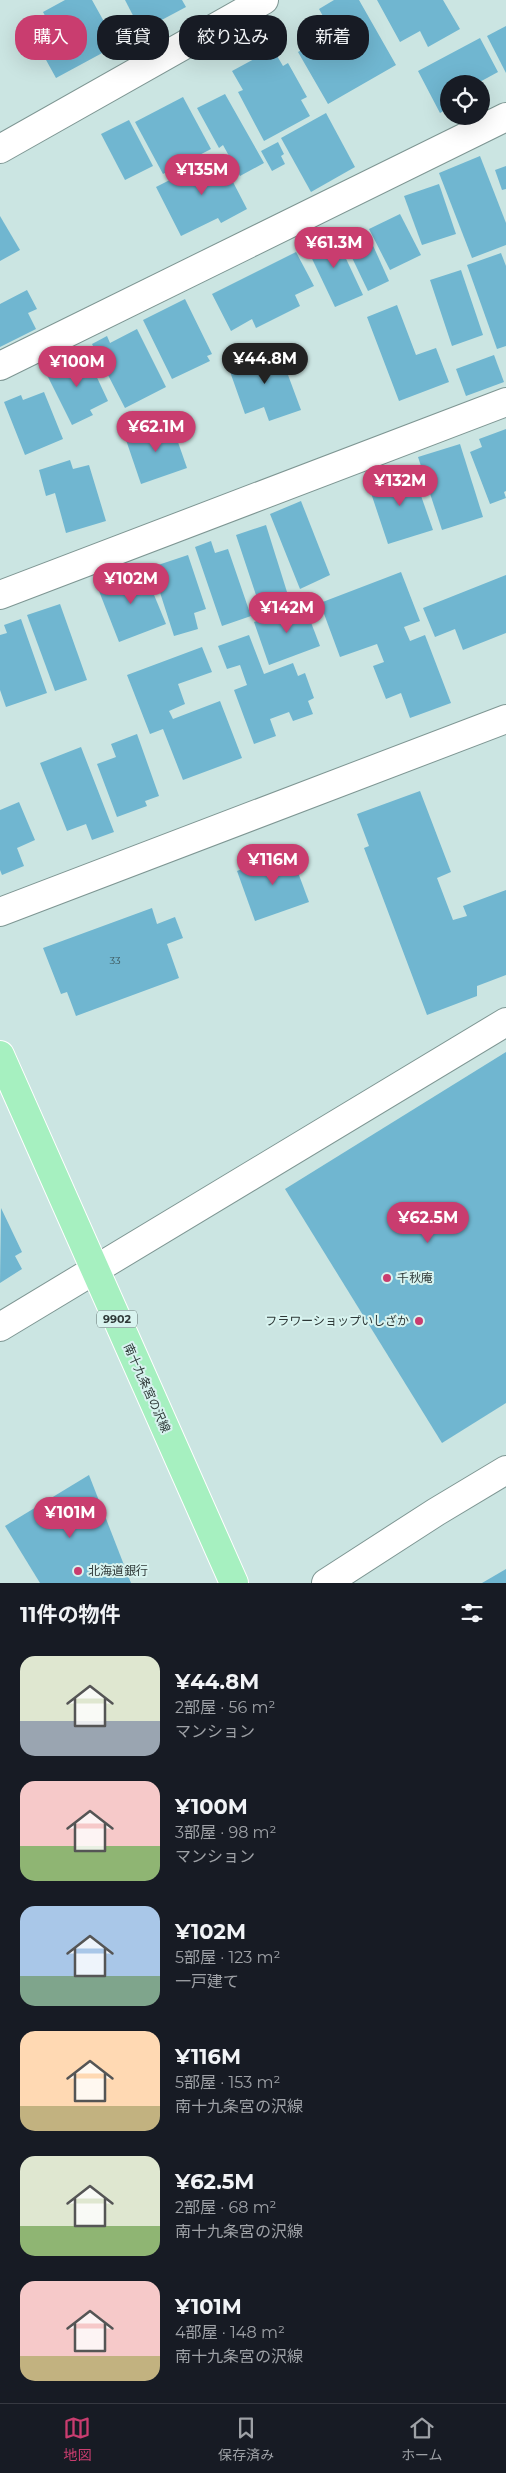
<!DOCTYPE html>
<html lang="ja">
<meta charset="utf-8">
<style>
:root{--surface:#171b24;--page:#242831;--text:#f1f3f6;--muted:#9ea1a6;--line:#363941;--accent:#c93d6f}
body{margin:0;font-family:Montserrat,"Noto Sans JP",sans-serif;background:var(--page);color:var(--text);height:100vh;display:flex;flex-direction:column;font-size:19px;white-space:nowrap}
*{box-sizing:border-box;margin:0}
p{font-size:16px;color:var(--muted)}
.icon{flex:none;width:28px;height:28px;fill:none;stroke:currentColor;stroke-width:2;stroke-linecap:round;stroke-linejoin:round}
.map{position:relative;height:1583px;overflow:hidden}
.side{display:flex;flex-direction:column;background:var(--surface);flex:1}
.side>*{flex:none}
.hud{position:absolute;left:15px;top:15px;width:476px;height:45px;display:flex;gap:10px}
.buttons{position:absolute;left:440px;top:75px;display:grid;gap:10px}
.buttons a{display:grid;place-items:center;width:50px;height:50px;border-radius:50%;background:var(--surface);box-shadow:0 5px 20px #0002;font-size:25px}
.price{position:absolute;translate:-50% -42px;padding:0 11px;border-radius:18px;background:var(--accent);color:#fff;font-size:16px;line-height:32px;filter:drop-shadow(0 1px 2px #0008)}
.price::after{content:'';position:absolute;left:50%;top:30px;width:15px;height:11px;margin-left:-8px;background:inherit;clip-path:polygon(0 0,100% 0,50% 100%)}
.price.on{background:#222;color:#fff}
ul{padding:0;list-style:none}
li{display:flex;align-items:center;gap:15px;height:125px;padding:0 20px}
li span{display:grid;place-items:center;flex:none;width:140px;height:100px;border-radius:15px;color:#555}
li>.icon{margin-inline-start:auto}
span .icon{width:60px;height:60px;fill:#fffc;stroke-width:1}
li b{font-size:21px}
h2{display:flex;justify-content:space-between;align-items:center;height:60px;padding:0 20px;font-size:21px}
.chip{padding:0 18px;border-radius:20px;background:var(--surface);box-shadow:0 5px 20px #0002;font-size:18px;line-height:45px}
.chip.on{background:var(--accent);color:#fff}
.tabs{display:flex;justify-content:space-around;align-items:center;height:70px;border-top:1px solid var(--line);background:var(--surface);font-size:14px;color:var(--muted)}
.tabs a{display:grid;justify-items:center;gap:2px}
.tabs .on{color:var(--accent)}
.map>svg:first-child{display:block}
</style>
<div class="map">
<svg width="506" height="1583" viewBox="0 0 506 1583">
<rect width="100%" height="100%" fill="#cbe5e2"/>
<g fill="#70b6d0">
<path d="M65,0h27l25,45 -61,33 -21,-38 18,-9 -10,-19z"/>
<path d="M125,0h57l4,7 -45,24z"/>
<path d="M334,0h25l37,65 -68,39 -30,-52 8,-5 -4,-8 26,-14 -9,-16z"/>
<path d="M377,0h66l17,29 -32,18 -8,-16 -20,11z"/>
<path d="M506,26v47l-19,-37z"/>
<path d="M480,38l18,34 -22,12h-27v24l-9,5 -22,-42z"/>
<path d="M273,49l10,17 5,-3 19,34 -6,3 9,16 -46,25 -26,-49 5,-2 -11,-19z"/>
<path d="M225,94l39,69 -24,13 -17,-31 -4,3 -22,-40z"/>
<path d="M183,97l28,52 -48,25 -28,-52z"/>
<path d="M326,113l29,54 -44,25 -30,-54z"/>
<path d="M129,120l24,46 -28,14 -24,-46z"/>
<path d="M278,142l6,12 -3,2 4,8 -13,7 -11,-20z"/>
<path d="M219,155l28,54 -26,14 -3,-5 -37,18 -25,-49z"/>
<path d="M480,156l26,67v22l-34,13 -33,-85z"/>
<path d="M506,166v23l-4,1 -7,-20z"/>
<path d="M439,184l17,50 -34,11 -18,-49z"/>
<path d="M400,214l21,41 -31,15 -21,-41z"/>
<path d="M0,216l20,34 -20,11z"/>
<path d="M366,230l23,51 -21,10 -24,-50z"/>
<path d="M333,231l30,64 -28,12 -30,-63z"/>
<path d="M296,252l18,34 -19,9 5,11 -44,22 -4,-9 -21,12 -19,-37z"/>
<path d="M501,253l5,13v80l-9,3 -30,-84z"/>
<path d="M461,270l22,65 -31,11 -22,-66z"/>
<path d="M27,290l10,19 -9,4 8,16 -36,18v-43z"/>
<path d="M185,299l27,55 -5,2 3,5 -38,18 -29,-59z"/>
<path d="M397,305l19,50 20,-7 13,34 -50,19 -32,-84z"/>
<path d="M137,329l29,58 -41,21 -33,-64 15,-8 3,7z"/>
<path d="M278,348l23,62 -32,11 -5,-14 -19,7 -17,-48z"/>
<path d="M85,352l23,49 -18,9 3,5 -21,10 -27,-54z"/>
<path d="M494,355l10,27 -38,14 -10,-27z"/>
<path d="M44,392l19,47 -38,16 -21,-53 17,-7 2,5z"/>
<path d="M171,422l16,46 -46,16 -16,-47z"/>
<path d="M506,429v62l-2,1 2,6 -16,6 -20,-52 12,-5 -3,-8z"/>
<path d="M460,444l23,73 -41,13 -24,-73z"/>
<path d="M70,460l3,9 16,-4 17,56 -40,12 -11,-40 -9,3 -7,-26z"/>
<path d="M412,470l21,60 -45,14 -20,-60z"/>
<path d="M301,501l29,74 -30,14 -30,-75z"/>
<path d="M266,525l21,67 -28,12 -23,-69z"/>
<path d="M211,541l4,12 13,-4 23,67 -29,10 -27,-79z"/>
<path d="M188,555l18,54 -12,4 4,16 -24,7 -19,-59 6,-2 -3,-10z"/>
<path d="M143,568l23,56 -47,18 -22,-56z"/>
<path d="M401,572l19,49 -16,6 6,14 15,-6 26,68 -41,15 -9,-25 -15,6 -13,-33 11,-4 -7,-18 -37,13 -20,-54z"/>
<path d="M506,575v58l-43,17 -8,-21 -20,8 -12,-29z"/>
<path d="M60,604l27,76 -32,11 -28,-76z"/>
<path d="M304,604l16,42 -51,19 -15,-43z"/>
<path d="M21,619l26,74 -41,14 -6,-17v-55l7,-2 -3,-8z"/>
<path d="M249,635l15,39 29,-11 5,13 7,-3 9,25 -6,3 5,13 -20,7 -4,-9 -19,7 6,17 -22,8 -20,-54 13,-5 -7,-20 -13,4 -9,-23z"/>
<path d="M202,647l10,25 -34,12 7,20 -16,7 4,8 47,-18 22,57 -59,22 -20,-51 -13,5 -23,-59z"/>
<path d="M137,734l22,62 -14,5 2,5 -30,11 -20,-53 19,-7 -5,-13z"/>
<path d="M81,747l33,85 -22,8 -6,-16 -19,7 -27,-68z"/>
<path d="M420,791l31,81 -14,6 16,42 14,-4 -4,-10 43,-16v85l-29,11v10l-50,19 -63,-167 5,-2 -12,-32z"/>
<path d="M19,802l16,38 -18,8 7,18 -22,9 -2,-5v-60z"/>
<path d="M290,851l19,51 -54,19 -18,-50z"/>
<path d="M152,908l5,16 18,-7 8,21 -16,6 12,34 -103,38 -9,-24 -6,2 -18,-46z"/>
<path d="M506,1052v351l-64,40 -157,-254z"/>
<path d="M1,1208l21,44 -7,4 7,13 -22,14z"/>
<path d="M89,1475l42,108h-91l-35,-57z"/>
<path d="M506,1569v14h-24z"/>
</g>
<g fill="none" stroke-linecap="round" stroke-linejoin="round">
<defs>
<g id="street">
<path d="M0,149l264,-149"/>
<path d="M0,366l506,-249"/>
<path d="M0,595l506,-193"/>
<path d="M0,912l506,-193"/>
<path d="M0,1327l506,-305"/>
</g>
<path id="secondary" d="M326,1583l110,-71 70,-42"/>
<path id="primary" d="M0,1055l234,528"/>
</defs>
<use href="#street" stroke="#7e9693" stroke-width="30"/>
<use href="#secondary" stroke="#7e9693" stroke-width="30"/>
<use href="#primary" stroke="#fff" stroke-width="30"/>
<use href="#street" stroke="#fff" stroke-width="28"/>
<use href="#secondary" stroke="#fff" stroke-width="28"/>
<use href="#primary" stroke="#a6f0c0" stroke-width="28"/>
</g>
<g fill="#c93d6f" stroke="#d8f3ef" stroke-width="2">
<circle cx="387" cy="1278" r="5"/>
<circle cx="419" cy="1321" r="5"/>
<circle cx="78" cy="1571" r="5"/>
</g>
<g text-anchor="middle" stroke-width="4" stroke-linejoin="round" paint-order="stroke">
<g font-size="10" fill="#3e585d">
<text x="115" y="964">33</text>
</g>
<rect fill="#d8f3ef" stroke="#61706e" stroke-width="1" x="97" y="1310.5" width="40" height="17" rx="4"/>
<g font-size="11" font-weight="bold" fill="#2e3837">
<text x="117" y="1323">9902</text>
</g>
<g font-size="12" fill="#2e3837" stroke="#d8f3ef" text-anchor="start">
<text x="397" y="1282">千秋庵</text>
<text x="409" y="1325" text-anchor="end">フラワーショップいしざか</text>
<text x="88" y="1575">北海道銀行</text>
</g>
<g font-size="12" fill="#2e3837" stroke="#d8f3ef">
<text transform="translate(147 1388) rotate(66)" y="4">南十九条宮の沢線</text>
</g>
</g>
</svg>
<div class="buttons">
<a><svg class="icon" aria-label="locate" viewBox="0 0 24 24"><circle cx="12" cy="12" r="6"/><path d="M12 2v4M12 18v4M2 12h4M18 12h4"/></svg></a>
</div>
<b class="price" style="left:202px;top:196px">¥135M</b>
<b class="price" style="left:334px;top:269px">¥61.3M</b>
<b class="price on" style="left:265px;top:385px">¥44.8M</b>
<b class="price" style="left:77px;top:388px">¥100M</b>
<b class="price" style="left:156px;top:453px">¥62.1M</b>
<b class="price" style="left:400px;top:507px">¥132M</b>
<b class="price" style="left:131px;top:605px">¥102M</b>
<b class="price" style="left:287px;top:634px">¥142M</b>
<b class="price" style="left:273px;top:886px">¥116M</b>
<b class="price" style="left:428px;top:1244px">¥62.5M</b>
<b class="price" style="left:70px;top:1539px">¥101M</b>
<div class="hud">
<a class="chip on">購入</a>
<a class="chip">賃貸</a>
<a class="chip">絞り込み</a>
<a class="chip">新着</a>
</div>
</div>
<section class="side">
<h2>11件の物件<svg class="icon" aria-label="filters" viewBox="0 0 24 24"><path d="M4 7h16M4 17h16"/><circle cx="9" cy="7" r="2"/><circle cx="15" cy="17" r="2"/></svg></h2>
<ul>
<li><span style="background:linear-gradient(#dfe7d0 65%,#9aa5b1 0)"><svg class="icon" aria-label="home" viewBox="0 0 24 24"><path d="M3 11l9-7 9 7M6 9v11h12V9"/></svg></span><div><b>¥44.8M</b><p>2部屋 · 56 m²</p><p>マンション</p></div></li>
<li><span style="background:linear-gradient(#f6c9c9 65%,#8fb573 0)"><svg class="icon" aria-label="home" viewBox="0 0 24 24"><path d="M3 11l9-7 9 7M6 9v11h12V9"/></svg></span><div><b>¥100M</b><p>3部屋 · 98 m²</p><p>マンション</p></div></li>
<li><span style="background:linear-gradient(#a9c7e8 70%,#7fa58c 0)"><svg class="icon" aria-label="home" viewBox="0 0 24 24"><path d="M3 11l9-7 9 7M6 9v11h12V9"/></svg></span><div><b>¥102M</b><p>5部屋 · 123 m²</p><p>一戸建て</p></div></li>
<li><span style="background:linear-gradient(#ffd9b3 75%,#c2b280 0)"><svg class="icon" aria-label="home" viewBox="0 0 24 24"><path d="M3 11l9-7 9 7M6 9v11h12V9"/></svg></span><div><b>¥116M</b><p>5部屋 · 153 m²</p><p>南十九条宮の沢線</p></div></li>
<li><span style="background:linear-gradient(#dfe7d0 70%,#8fb573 0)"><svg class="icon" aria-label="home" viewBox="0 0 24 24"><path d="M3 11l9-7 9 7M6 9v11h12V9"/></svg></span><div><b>¥62.5M</b><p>2部屋 · 68 m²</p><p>南十九条宮の沢線</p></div></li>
<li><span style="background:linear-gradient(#f6c9c9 75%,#c2b280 0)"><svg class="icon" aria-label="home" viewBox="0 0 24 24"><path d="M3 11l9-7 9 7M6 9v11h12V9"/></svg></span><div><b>¥101M</b><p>4部屋 · 148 m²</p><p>南十九条宮の沢線</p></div></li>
</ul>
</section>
<nav class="tabs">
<a class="on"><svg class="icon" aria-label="map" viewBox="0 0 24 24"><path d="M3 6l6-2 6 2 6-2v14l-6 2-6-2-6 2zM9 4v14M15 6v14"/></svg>地図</a>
<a><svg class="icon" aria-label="saved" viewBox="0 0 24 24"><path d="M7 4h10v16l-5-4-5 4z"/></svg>保存済み</a>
<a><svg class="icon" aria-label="home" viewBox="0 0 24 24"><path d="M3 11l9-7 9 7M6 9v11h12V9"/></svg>ホーム</a>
</nav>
